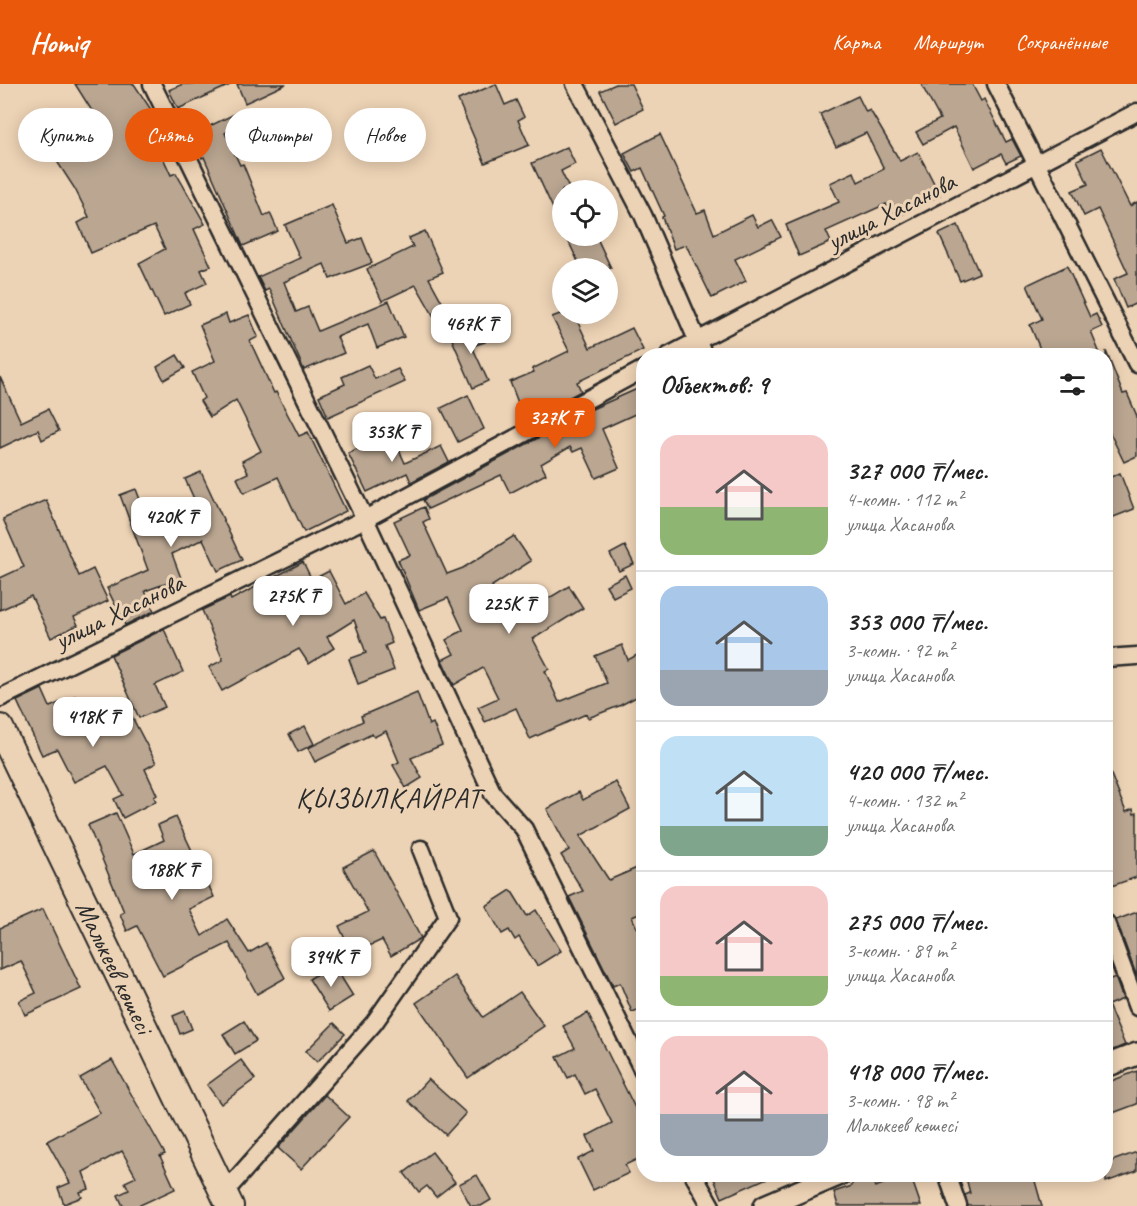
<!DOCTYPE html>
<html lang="ru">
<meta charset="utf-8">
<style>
:root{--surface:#fff;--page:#f2f2f2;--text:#222;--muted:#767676;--line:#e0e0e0;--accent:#ea580c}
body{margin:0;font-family:Caveat,sans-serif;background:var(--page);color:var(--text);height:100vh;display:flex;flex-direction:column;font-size:22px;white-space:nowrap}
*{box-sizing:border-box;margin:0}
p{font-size:20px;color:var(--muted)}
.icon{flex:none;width:33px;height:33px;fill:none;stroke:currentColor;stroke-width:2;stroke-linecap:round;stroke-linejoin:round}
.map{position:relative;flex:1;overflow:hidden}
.drawer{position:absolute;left:636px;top:264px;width:477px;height:834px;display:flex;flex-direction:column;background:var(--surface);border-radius:24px;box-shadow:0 3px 15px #0003}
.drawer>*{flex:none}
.banner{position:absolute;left:18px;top:24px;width:528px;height:54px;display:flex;gap:12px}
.fabs{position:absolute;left:552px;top:96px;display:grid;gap:12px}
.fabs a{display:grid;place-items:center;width:66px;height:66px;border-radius:50%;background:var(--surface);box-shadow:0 3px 15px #0003;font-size:30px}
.price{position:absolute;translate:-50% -51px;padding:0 14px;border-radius:12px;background:#fff;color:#222;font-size:20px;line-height:39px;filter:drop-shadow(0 2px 3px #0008)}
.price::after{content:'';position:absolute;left:50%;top:36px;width:18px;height:14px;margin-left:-9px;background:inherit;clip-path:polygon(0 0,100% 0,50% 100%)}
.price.selected{background:var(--accent);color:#fff}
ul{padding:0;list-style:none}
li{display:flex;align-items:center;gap:18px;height:150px;padding:0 24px}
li+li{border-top:2px solid var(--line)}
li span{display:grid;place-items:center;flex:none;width:168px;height:120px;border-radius:18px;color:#555}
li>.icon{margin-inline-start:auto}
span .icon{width:72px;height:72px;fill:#fffc;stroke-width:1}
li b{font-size:26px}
h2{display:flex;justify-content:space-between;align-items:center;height:72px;padding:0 24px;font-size:26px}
.tag{padding:0 21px;border-radius:27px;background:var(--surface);box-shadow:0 3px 15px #0003;font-size:21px;line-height:54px}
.tag.selected{background:var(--accent);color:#fff}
header{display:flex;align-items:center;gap:36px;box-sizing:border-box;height:84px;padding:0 30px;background:var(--accent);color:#fff}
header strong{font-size:28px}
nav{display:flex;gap:33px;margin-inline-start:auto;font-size:21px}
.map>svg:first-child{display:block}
</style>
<header>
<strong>Homiq</strong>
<nav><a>Карта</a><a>Маршрут</a><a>Сохранённые</a></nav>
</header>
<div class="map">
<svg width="1137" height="1122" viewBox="0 0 1137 1122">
<rect width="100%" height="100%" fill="#edd3b5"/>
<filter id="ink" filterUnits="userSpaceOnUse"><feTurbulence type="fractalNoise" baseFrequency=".0167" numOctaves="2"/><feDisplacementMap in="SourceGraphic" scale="12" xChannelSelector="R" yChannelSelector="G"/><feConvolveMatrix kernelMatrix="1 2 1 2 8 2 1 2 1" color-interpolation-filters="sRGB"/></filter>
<g filter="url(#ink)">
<g fill="#baa691" stroke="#2b2b2b" stroke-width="1.5">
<path d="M75,0h59l16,24 10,22 -8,4 19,41 5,-2 29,51 -11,5 17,37 -10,4 6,13 -22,10 5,11 -26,12 -25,-53 26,-14 -11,-23 -63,27 -13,-30 11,-6 -14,-28 -26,-40 8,-5 -2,-4 39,-26z"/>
<path d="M183,0h49l-54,25 -9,-19z"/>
<path d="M237,0h49l-41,19z"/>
<path d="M496,0l9,21 11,-5 8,17 -6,3 11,25 -44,18 -27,-63z"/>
<path d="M616,0h15l12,25 -27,14 -16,-32z"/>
<path d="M921,0h51l9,17 3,-2 22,43 6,-3 9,17 -15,7 -5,-9 -27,14 -20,-41 -31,17 -7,-12 24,-13z"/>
<path d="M858,12l8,16 4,-2 30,51 18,-9 22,43 -47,24 -7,-15 -60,27 5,11 -32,14 -13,-31 53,-23 -9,-19 24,-11 4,10 26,-13 -18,-36 -30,14 -16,-33z"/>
<path d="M247,24l4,9 -26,16 15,32 3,-1 21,52 6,-3 8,18 -35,15 -39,-89 -2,1 -11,-23z"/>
<path d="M660,50l37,79 8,-3 9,24 38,-19 6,12 14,-7 9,17 -46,22 11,22 -34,17 -26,-53 -12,4 -12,-32 2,-1 -22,-48 -8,4 -10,-19z"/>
<path d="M567,63l8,17 -14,7 9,19h-8v38l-30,-65z"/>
<path d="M1101,64l29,58 7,-4v101l-11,5 -12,-29 14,-6 -30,-64 -14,7 -12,-25 16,-7 -11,-24z"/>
<path d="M332,121l16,38 14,-5 10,25 -42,16 -6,-15 -40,18 12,30 12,-5 10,24 71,-30 15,36 -27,11 -9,-24 -31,13 7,16 -40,17 -35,-81 -4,2 -7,-14 42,-19 -15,-33z"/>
<path d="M958,141l21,48 -19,8 -21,-47z"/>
<path d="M425,147l18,41 -14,6 19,35 -12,7 -20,-35 -34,16 -15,-32 46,-22 -4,-9z"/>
<path d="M566,152h30l15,32h-30z"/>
<path d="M1067,182l23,51 6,-3 6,13 -11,5 10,24h-58l-13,-31 12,-6 -15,-34z"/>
<path d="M226,230l3,9 20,-8 9,22 -8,4 24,52 2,-1 23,44 9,-4 38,79 -42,21 -26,-55 -34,16 -7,-15 11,-5 -6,-12 19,-10 -25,-51 -26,17 -10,-16 4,-3 -12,-26 23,-11 -15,-36z"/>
<path d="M560,230h14l16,34 42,-20 11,22 -66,32 4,9 -26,14 -2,-5 -31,13 -12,-31 24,-10 -2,-3 37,-18 -17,-34z"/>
<path d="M480,243l5,15 -13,4 16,35 -15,7 -22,-51z"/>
<path d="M1106,267l17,43 4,-1 10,23v40l-13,6 -15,-31 -3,2z"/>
<path d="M177,271l8,13 -21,12 -7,-13z"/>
<path d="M368,281l7,14 23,-10 7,13 -77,35 -9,-21 26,-12 -3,-7z"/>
<path d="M0,293l21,45 27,-13 11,22 -17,9 -4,-10 -38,18z"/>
<path d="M644,302v24l-42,19 17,39 -23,10 -14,-30 -9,4 -3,-5 -29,17 5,10 -36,19 -9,-18 -73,34 -5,-9 169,-91z"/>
<path d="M468,311l16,34 -26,13 -17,-34z"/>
<path d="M391,348l14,31 36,-17 8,16 -38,20 -4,-9 -40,19 -19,-39z"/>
<path d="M201,388l41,88 -24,11 -15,-32 -31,15 9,24 -36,13 9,20 -29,14 -18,-37 41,-18 -28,-75 16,-6 17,45 47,-22 -15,-33z"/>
<path d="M1120,389l14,36 -28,11v-41z"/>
<path d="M46,416l33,76 14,-7 15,32 -34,16 4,8 -27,13 -20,-42 -31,14v-32l24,-11 -21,-48z"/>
<path d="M424,423l5,12 -6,3 24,52 16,-6 51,-32 17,25 -39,25 16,37 61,-37 14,22 -50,31 16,30 -4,2 14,31 48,-19 -12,-27 27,-11 6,15 16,-9v42l-25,13 -31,12 -2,-4 -56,25 -14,-31 -31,14 -7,-15 20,-9 -15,-30 -29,17 -12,-25 12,-6 -8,-14 17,-10 -15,-32 -29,12 -21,-50 12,-5 -16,-34z"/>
<path d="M625,462l9,18 -15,7 -9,-17z"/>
<path d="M303,478l9,18 17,-9 17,33 18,-11 16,27 3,-1 9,24 -7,3 9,24 -36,14 -9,-25 17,-6 -12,-33 -27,17 7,11 -25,16 -10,-15 -77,42 -13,-24 14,-7 -21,-50 28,-13 1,3z"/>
<path d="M625,491l6,13 -18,9 -7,-12z"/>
<path d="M164,545l19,43 -28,13 10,22 -26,11 -28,-63z"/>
<path d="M42,605l8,18 25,-11 18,39 38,-20 25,48 -11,6 12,26 -3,2 2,4 -33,17 -9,-19 9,-4 -16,-29 -33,16 -17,-33 -15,6 -25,-54z"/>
<path d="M417,608l12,33 4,-2 9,22 -31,13 11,20 -16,10 -13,-23 6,-3 -13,-31 -12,6 -2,-3 -57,28 -7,-14 55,-27 -2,-5z"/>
<path d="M305,642l9,18 -16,8 -9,-18z"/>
<path d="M1106,678l20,50 7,-3 1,5 3,-1v64l-31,11z"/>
<path d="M616,698l14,27 -50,27 29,44 35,-15v47l-12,5 12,27v64l-12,4 -12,-29 -7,3 -44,-89 14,-6 -22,-36 8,-5 -22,-41 32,-17 4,8z"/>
<path d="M116,729l18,41 30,-14 -6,-15 18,-8 38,80 -25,12 13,27 25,-17 22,34 17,-10 19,35 -28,16 -28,-51 -66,33 -26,-50 -10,5 -7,-17 4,-2 -36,-87z"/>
<path d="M374,767l47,87 -30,18 -9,-16 -30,14 -13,-28 29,-14 -25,-45z"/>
<path d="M511,806l16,26 9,-6 25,41 -24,15 -18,-29 -4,3 -6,-10 -7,4 -16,-28z"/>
<path d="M43,825l38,80 -56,26 -6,-14 17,-8 -15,-32 -21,9v-42z"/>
<path d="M1137,828v65l-21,-57z"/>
<path d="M333,880l20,32 -24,15 -20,-32z"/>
<path d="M455,892l28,41 37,-25 24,34 -76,52 -52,-75z"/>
<path d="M1115,893l8,22 -15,6 17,40 -19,8v-72z"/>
<path d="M185,927l7,18 -12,5 -7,-18z"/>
<path d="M588,929l54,109 -3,1 5,9v24l-19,9 4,8 -36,17 -15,-31 16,-8 -7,-15 25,-13 -17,-34 -10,5 -10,-20 -7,4 -11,-21 18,-9 -12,-22z"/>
<path d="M244,937l12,20 -21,13 -12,-20z"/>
<path d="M334,939l11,11 -28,28 -11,-11z"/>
<path d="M112,976l53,94 -5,2 15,33 -37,17h-15l-5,-11 11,-5 -4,-8 11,-5 -14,-26 -39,21 6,17 -9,3 2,5 -18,7 -6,-16 12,-5 -23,-42 53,-28 -20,-35z"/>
<path d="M241,976l14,19 -34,25 -14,-19z"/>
<path d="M1137,987v33l-27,10 -4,-12v-19z"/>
<path d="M428,995l38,34 -20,22 -38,-34z"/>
<path d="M325,1011l24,22 -48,52 -23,-21z"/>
<path d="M432,1068l23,30 -19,15 -9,-11 -8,6 -15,-19z"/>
<path d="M1137,1068v19l-31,11v-19z"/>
<path d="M712,1090h64l-54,24z"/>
<path d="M853,1090h17l5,13 35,-13 11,32h-83l-4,-14 18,-6z"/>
<path d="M965,1090h68l9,32h-74l-3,-11 5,-2z"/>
<path d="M477,1091l14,25 -10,6h-10l-12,-22z"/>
</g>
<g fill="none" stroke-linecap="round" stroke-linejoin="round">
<defs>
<g id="minor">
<path d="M152,0l213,435 128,275 31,35 120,244"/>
<path d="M575,0l68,131 61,141"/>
<path d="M996,0l141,280"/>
<path d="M668,272l469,-244"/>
<path d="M1106,574l31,-2"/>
<path d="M0,614l365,-179 279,-150"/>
<path d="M1106,839l31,84"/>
<path d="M693,1090l18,32"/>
<path d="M947,1090l11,32"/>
<path d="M224,1109l150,-170 74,-106 -27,-68"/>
</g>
<g id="tertiary">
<path d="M1106,982l31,-12"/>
<path d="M765,1122l75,-32"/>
</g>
<path id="primary" d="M0,644l230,478"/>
</defs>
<use href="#minor" stroke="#2b2b2b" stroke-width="21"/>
<use href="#tertiary" stroke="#2b2b2b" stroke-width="26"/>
<use href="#primary" stroke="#2b2b2b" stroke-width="30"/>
<use href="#minor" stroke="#edd3b5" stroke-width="16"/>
<use href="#tertiary" stroke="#edd3b5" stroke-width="21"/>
<use href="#primary" stroke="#edd3b5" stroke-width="26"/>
</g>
</g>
<g text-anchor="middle" stroke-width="6" stroke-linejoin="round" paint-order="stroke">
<g font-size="26" fill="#2b2b2b" stroke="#edd3b5">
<text transform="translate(891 127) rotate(-27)" y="9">улица Хасанова</text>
<text transform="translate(119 527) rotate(-26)" y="9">улица Хасанова</text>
<text transform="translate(115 883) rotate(64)" y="9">Малькеев көшесі</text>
</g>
<g font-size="28" letter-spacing="1.5" fill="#2b2b2b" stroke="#edd3b5">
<text x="389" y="724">ҚЫЗЫЛҚАЙРАТ</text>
</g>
</g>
</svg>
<div class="fabs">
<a><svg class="icon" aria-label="locate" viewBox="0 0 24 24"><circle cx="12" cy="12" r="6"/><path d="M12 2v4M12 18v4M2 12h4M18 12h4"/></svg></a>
<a><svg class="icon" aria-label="layers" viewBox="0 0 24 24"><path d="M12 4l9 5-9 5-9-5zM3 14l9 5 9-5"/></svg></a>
</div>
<b class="price" style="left:471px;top:271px">467K ₸</b>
<b class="price selected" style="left:555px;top:365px">327K ₸</b>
<b class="price" style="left:392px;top:379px">353K ₸</b>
<b class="price" style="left:171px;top:464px">420K ₸</b>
<b class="price" style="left:293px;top:543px">275K ₸</b>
<b class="price" style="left:509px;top:551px">225K ₸</b>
<b class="price" style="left:93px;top:664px">418K ₸</b>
<b class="price" style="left:172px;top:817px">188K ₸</b>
<b class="price" style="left:331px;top:904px">394K ₸</b>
<div class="banner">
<a class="tag">Купить</a>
<a class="tag selected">Снять</a>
<a class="tag">Фильтры</a>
<a class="tag">Новое</a>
</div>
<section class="drawer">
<h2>Объектов: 9<svg class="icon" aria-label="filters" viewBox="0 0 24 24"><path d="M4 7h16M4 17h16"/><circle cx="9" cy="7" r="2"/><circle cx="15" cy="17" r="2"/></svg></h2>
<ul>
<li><span style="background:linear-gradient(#f6c9c9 60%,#8fb573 0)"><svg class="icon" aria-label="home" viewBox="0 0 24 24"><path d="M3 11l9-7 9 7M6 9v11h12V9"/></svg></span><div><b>327 000 ₸/мес.</b><p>4-комн. · 112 m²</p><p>улица Хасанова</p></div></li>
<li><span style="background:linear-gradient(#a9c7e8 70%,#9aa5b1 0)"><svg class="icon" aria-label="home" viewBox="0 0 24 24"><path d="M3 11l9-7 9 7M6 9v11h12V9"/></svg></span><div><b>353 000 ₸/мес.</b><p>3-комн. · 92 m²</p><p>улица Хасанова</p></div></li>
<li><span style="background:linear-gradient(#bfe0f5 75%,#7fa58c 0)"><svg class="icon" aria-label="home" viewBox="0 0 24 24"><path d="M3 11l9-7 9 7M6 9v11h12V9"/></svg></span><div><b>420 000 ₸/мес.</b><p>4-комн. · 132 m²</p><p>улица Хасанова</p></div></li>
<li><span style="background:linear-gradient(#f6c9c9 75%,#8fb573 0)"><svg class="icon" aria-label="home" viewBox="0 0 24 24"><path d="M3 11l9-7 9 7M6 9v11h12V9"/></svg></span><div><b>275 000 ₸/мес.</b><p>3-комн. · 89 m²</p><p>улица Хасанова</p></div></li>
<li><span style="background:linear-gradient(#f6c9c9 65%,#9aa5b1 0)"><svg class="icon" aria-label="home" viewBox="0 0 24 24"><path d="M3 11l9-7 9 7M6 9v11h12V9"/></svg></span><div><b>418 000 ₸/мес.</b><p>3-комн. · 98 m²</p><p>Малькеев көшесі</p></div></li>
</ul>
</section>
</div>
